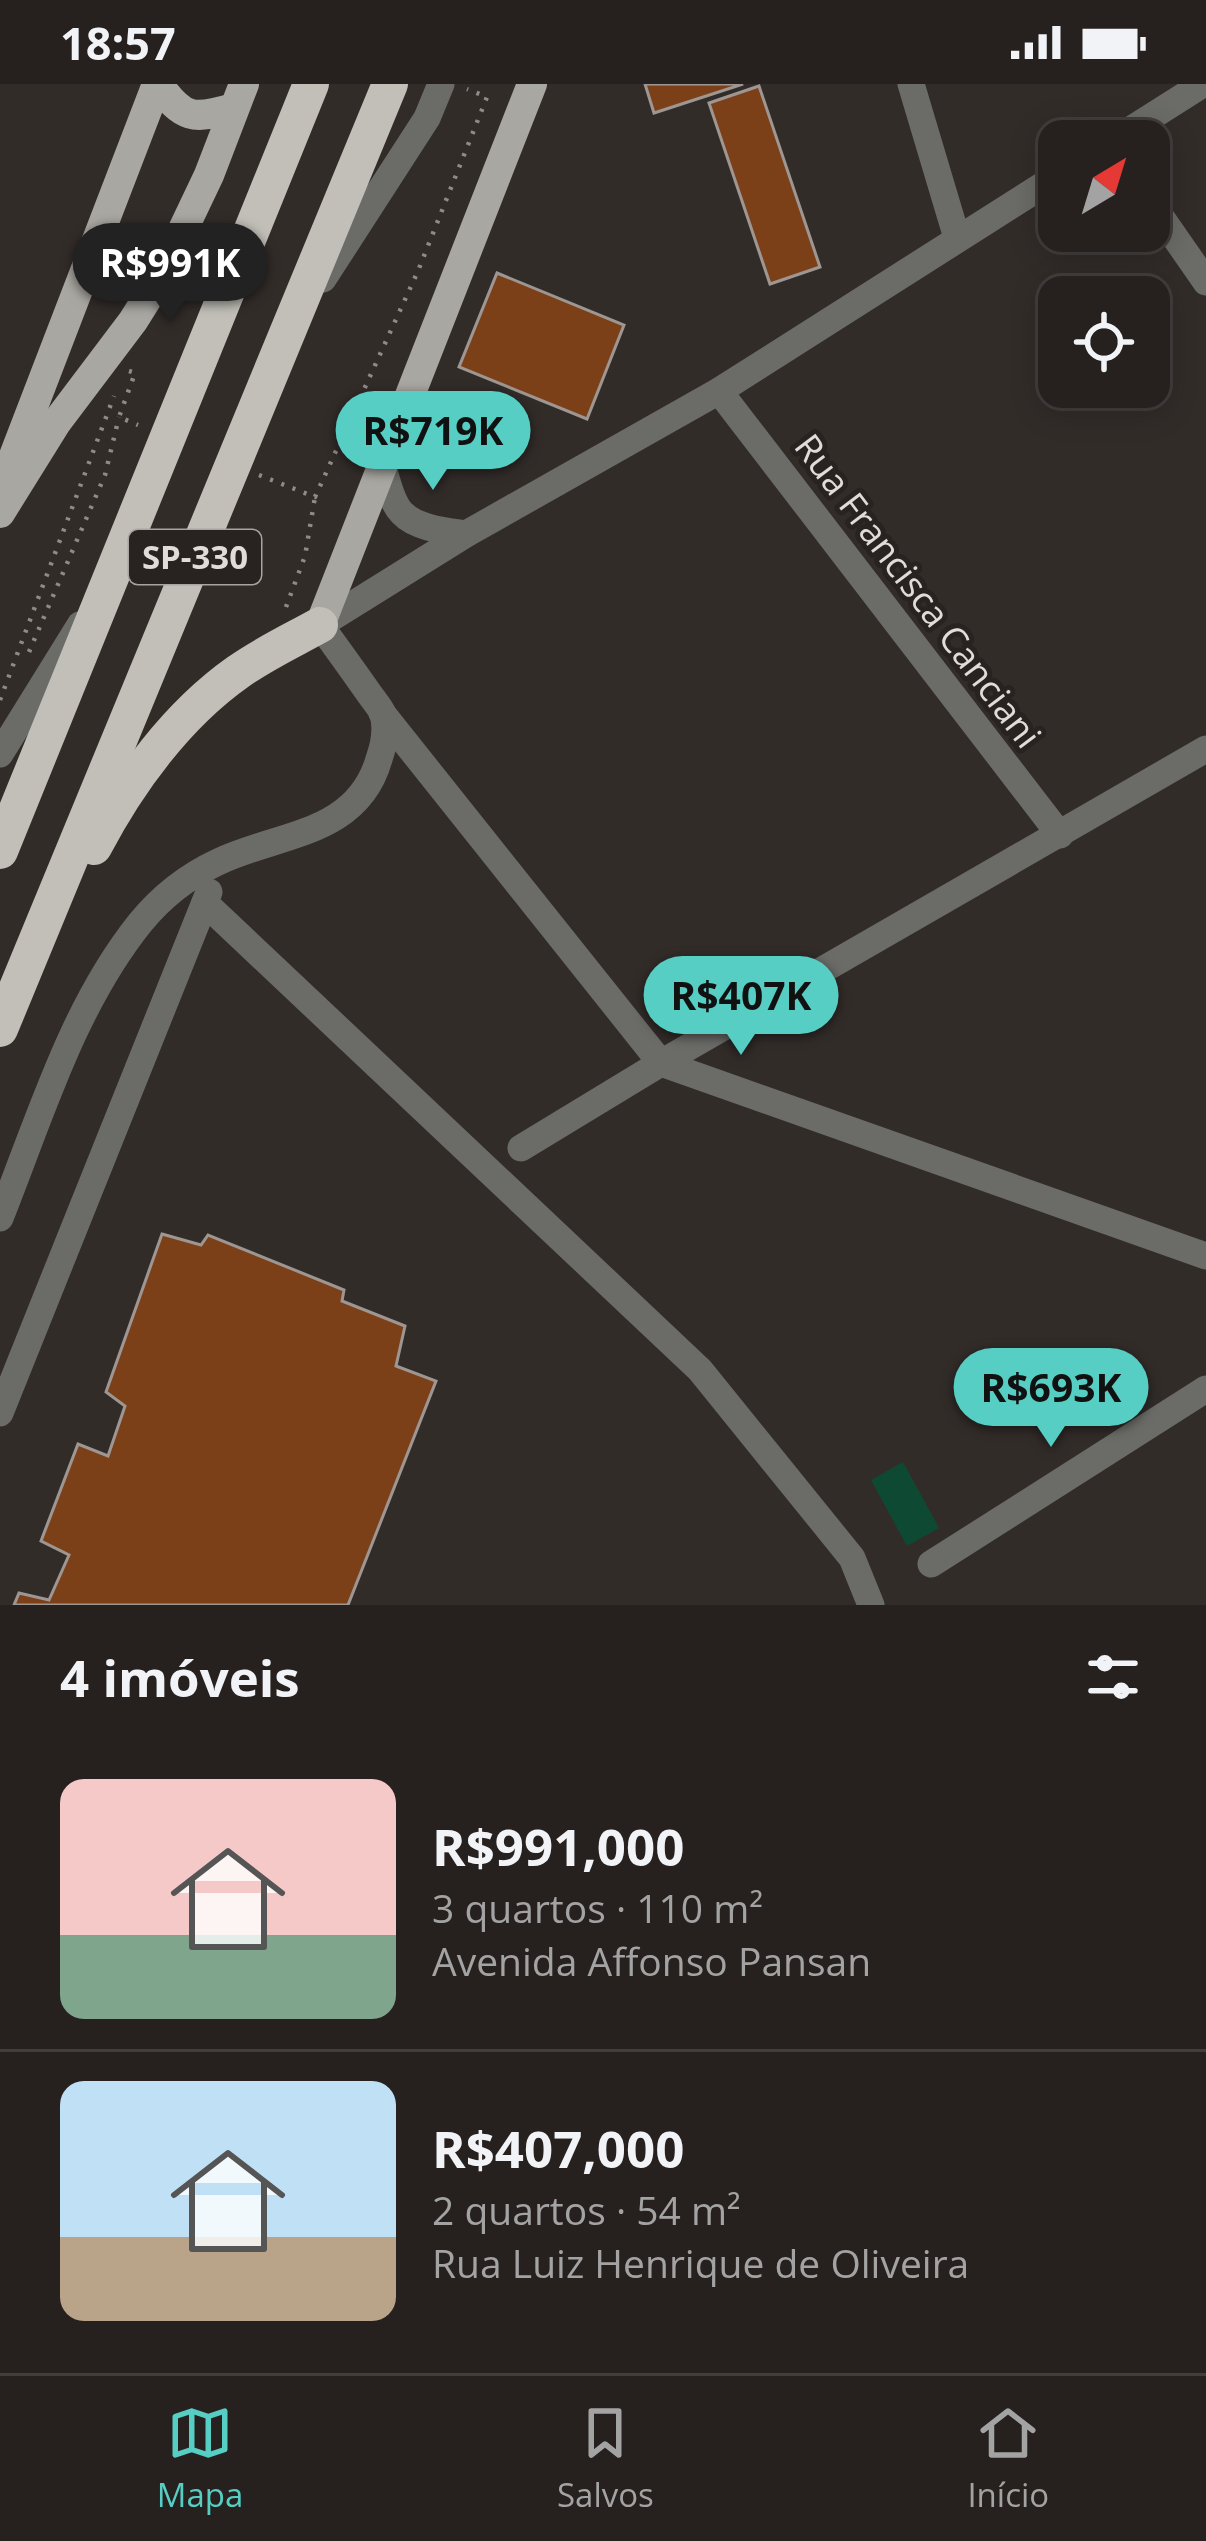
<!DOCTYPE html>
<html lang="pt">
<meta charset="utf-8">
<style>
:root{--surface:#26211f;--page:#322e2c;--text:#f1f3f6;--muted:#a4a3a4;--line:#423e3d;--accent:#56cec3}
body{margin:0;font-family:"Open Sans",sans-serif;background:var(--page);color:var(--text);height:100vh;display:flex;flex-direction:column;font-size:45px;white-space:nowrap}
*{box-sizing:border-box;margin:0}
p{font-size:39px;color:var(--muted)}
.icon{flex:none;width:66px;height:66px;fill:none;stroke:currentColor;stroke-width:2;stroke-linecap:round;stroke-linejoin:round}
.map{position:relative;height:1521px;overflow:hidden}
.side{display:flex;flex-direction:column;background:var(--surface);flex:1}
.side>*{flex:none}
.needle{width:78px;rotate:38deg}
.buttons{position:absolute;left:1038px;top:36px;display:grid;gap:24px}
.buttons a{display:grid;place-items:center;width:132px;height:132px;border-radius:24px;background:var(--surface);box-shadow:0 6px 30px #0003,0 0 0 3px var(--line);font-size:60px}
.price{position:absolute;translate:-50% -102px;padding:0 27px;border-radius:42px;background:var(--accent);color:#111;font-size:39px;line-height:78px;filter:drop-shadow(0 3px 6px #0008)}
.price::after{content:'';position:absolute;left:50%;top:72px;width:36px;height:27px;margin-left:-18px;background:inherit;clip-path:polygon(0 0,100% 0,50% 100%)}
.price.active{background:#222;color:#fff}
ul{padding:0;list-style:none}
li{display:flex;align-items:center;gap:36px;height:300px;padding:0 60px}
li+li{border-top:3px solid var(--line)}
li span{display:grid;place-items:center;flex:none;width:336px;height:240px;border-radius:24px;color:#555}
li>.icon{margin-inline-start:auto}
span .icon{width:144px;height:144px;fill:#fffc;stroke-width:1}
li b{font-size:51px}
h2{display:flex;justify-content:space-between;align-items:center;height:144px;padding:0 60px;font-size:51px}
.status{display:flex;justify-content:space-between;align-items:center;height:84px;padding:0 60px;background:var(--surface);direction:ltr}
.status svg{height:33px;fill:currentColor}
.dock{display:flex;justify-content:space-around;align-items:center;height:168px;border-top:3px solid var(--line);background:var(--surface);font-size:33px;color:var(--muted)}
.dock a{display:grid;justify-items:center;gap:6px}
.dock .active{color:var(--accent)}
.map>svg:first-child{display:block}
</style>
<div class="status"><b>18:57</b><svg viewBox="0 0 49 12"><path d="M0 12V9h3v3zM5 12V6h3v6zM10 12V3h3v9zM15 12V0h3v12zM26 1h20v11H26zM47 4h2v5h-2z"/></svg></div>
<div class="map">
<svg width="1206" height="1521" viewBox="0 0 1206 1521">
<rect width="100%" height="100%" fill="#322c29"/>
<path fill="#0e4934" d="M903,1378l36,66 -32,18 -36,-66z"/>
<g fill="#7c4019" stroke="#9d9692" stroke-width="3">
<path d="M645,0h98l-89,29z"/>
<path d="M759,2l61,181 -50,17 -61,-181z"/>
<path d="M497,189l127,52 -37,94 -128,-52z"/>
<path d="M162,1150l39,11 7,-10 136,55 -2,11 63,25 -9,40 40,15 -88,224h-334l5,-12 30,7 20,-45 -28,-14 37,-97 30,12 17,-50 -19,-14z"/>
</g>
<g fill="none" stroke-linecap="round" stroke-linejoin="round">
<g stroke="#908b89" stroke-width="4.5" stroke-dasharray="3 9" stroke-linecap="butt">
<path d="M129,287l6,2 -16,44 19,8"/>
<path d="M259,391l56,22 103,-226 69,-174 -20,-8"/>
<path d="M286,523l19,-51 10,-59"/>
<path d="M29,568l76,-177 14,-58"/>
<path d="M0,616l114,-304"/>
</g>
<g stroke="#6b6b68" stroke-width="27">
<path d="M911,0l46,154"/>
<path d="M1113,57l90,-57"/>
<path d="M1149,116l57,82"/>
<path d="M323,195l104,-161 14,-34"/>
<path d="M719,307l341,444"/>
<path d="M383,384c5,14 8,34 19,45 14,15 44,18 64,21"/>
<path d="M382,629l279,350 545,193"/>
<path d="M0,670l80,-129"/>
<path d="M205,819l495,467 152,188 19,47"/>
<path d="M521,1064l140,-85 545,-314"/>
<path d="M0,1134c40,-100 72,-210 140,-295 22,-27 48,-47 78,-61 60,-29 139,-26 161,-103 5,-14 8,-30 4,-45 -3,-7 -11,-16 -15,-22 -16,-23 -32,-45 -48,-67l146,-91 253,-143 340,-216"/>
<path d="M0,1329l209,-521"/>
<path d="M931,1480l275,-175"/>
</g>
<g stroke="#a9a7a1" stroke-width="30">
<path d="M158,0c25,35 35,36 75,24"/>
<path d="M4,398l153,-398"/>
<path d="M0,429l56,-90 77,-102 27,-43 49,-103 35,-91"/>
<path d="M320,541l212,-541"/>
</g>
<g stroke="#c1bfb8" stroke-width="36">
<path d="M94,763c34,-65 83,-132 144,-175 25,-18 55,-32 82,-47"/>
<path d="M0,767l311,-767"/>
<path d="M0,945l390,-945"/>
</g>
</g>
<g text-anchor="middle" stroke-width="10" stroke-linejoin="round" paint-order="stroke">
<rect fill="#282220" stroke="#a9a4a2" stroke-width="3" x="129" y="446" width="132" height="54" rx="9"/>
<g font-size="33" font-weight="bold" fill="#e0dcda">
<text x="195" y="485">SP-330</text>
</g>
<g font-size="36" fill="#e0dcda" stroke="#282220">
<text transform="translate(918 507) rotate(53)" y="13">Rua Francisca Canciani</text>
</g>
</g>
</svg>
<div class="buttons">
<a><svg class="needle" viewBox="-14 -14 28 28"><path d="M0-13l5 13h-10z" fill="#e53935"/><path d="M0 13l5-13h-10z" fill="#a4a3a4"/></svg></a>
<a><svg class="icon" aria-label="locate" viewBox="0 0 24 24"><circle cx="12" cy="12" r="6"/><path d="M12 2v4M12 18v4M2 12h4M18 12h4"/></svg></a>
</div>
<b class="price active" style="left:170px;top:241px">R$991K</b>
<b class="price" style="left:433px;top:409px">R$719K</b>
<b class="price" style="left:741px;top:974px">R$407K</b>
<b class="price" style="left:1051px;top:1366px">R$693K</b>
</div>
<section class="side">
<h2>4 imóveis<svg class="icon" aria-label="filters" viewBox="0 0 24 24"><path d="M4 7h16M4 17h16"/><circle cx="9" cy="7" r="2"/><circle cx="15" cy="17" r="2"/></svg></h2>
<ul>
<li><span style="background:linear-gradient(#f6c9c9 65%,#7fa58c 0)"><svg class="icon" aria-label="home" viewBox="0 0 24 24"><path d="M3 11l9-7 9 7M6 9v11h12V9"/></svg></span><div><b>R$991,000</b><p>3 quartos · 110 m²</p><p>Avenida Affonso Pansan</p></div></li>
<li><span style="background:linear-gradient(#bfe0f5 65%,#b9a48a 0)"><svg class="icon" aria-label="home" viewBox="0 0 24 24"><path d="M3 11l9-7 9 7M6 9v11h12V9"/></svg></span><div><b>R$407,000</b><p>2 quartos · 54 m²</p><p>Rua Luiz Henrique de Oliveira</p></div></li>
</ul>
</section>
<nav class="dock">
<a class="active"><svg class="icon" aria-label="map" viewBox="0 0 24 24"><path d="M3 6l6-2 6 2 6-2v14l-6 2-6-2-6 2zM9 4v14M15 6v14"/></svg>Mapa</a>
<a><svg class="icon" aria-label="saved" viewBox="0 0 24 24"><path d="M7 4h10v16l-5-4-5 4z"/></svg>Salvos</a>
<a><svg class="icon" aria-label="home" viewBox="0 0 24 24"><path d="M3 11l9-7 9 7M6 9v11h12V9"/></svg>Início</a>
</nav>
